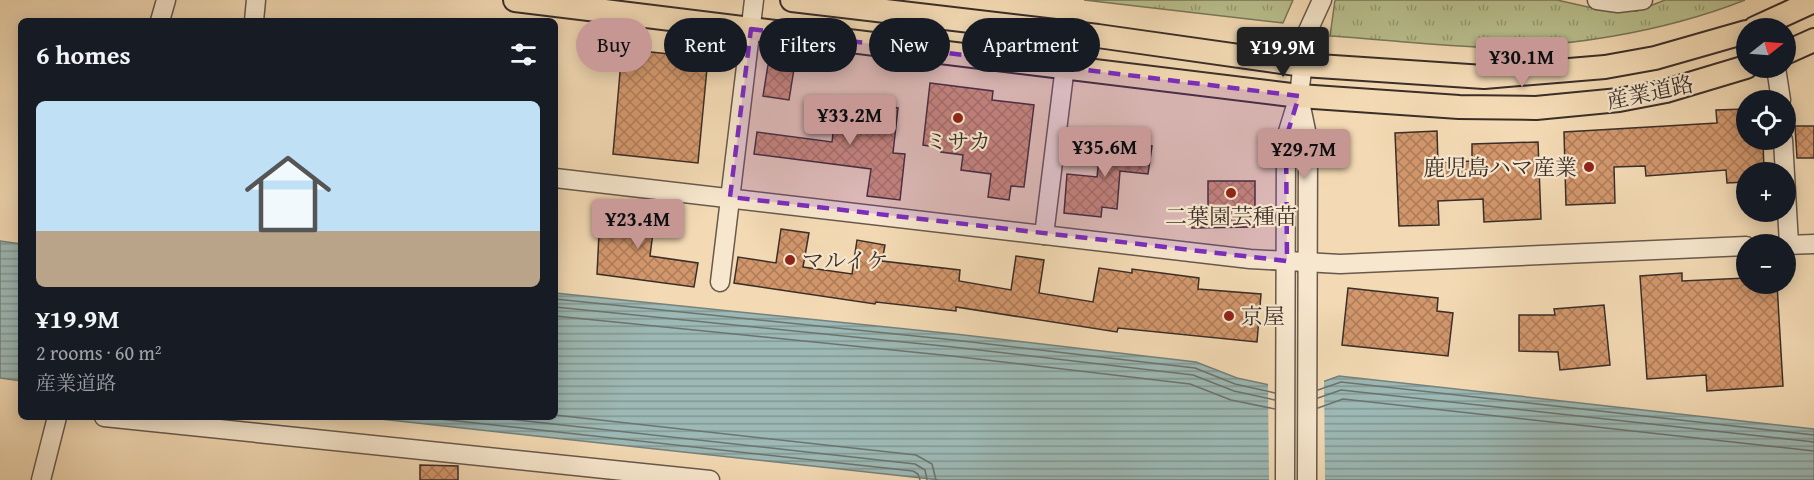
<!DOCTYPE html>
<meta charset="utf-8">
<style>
:root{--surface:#171b24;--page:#242831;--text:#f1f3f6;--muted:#9ea1a6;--accent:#c59692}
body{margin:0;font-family:"Gentium Book Plus","Noto Serif JP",serif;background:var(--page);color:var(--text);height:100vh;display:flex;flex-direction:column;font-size:22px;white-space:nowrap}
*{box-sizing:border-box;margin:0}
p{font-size:20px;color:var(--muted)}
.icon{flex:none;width:33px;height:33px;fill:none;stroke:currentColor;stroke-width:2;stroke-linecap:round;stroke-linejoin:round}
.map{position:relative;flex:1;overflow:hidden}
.panel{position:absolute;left:18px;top:18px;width:540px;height:402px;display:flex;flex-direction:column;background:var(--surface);border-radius:9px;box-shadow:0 3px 15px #0003}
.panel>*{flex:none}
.hud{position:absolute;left:576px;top:18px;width:570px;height:54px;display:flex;gap:12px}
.needle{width:39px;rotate:73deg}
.tools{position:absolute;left:1736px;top:18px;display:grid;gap:12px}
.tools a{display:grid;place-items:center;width:60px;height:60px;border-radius:50%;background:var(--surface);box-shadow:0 3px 15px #0003;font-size:30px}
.price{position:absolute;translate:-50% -51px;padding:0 14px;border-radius:6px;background:var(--accent);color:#111;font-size:20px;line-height:39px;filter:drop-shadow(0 2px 3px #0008)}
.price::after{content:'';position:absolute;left:50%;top:36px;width:18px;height:14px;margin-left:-9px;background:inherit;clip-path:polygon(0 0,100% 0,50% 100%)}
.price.current{background:#222;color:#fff}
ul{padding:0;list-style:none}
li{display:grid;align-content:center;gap:12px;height:318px;padding:0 18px}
li span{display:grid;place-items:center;height:186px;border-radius:9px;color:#555}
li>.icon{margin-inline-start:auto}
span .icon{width:108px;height:108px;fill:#fffc;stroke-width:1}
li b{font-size:26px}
h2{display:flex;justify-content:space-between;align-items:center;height:72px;padding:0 18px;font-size:26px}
.pill{padding:0 21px;border-radius:27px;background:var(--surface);box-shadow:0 3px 15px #0003;font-size:21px;line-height:54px}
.pill.current{background:var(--accent);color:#111}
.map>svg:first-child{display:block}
</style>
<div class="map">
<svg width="1814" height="480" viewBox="0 0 1814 480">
<defs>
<pattern id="park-tufts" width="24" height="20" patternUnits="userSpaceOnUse" patternTransform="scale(1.5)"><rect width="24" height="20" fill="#b9c08e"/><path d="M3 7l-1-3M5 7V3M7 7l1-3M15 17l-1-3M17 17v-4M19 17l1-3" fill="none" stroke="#979c74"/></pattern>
<pattern id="water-rules" width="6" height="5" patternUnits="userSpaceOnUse" patternTransform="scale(1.5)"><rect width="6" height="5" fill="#9db9b5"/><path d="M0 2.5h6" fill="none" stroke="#819793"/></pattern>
<pattern id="building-cross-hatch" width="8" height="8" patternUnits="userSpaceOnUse" patternTransform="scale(1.5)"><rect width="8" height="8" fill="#d3976c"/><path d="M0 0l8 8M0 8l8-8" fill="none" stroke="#ac7c59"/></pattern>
</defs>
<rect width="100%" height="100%" fill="#f3dab4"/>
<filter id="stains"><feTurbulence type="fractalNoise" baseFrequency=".00333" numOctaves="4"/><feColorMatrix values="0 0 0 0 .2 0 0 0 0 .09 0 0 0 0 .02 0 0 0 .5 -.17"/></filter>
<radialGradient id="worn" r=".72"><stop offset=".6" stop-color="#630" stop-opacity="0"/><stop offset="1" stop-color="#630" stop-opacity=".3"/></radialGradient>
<g fill="url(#park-tufts)" stroke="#7a775c" stroke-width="1.5">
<path d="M1084,0h209l-10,23z"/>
<path d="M1335,0h222l40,9 40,2 28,-11h80c-81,32 -183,49 -269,47 -49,-2 -98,-8 -146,-11z"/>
</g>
<g fill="url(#water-rules)" stroke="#75817d" stroke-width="1.5">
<path d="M0,241l21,3v137l-21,-3z"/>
<path d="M555,293l400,41 241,28 41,16 60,13 42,-15 475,53v51h-874l-578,-63h193z"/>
</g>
<path fill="#f3dab4" d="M1324,379l1,101h-56l-1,-98 29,6z"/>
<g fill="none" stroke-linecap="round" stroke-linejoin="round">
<g stroke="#6c746f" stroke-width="1.5">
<path d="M555,299l399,41 241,28 40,16 40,9"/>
<path d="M555,307l398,40 240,28 41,16 41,9"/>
<path d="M555,316l397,40 238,28 41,16 44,9"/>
<path d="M1318,390l23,-8 473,53"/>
<path d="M1318,398l23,-8 473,52"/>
<path d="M1318,408l25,-9 471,52"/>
<path d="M555,415l361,40 16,9 4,16"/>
<path d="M421,417l492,54 5,3 2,6"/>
<path d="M491,417l424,47 10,6 2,10"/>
</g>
</g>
<g fill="url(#building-cross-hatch)" stroke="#3a2e29" stroke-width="1.5">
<path d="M622,49l86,9 -10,105 -85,-9z"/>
<path d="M768,65l26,4 -5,31 -26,-4z"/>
<path d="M930,83l63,8 -1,9 42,5 -10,82 -13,-1 -2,14 -21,-3 3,-23 -30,-4 2,-15 -22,-3 1,-4 -19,-3z"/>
<path d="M837,101l61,7 -5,45 12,1 -5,46 -33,-4 4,-27 -117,-15 3,-22 75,10z"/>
<path d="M1746,109v31h17l1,32h-18v10l-19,1 -1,-13 -80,6 -1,-10 -31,1 1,36 -49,2 -2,-73 153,-9 -1,-13z"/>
<path d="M1795,126h19v32h-17z"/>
<path d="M1437,131l1,32 34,-2v-17l66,-2 3,77 -57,3 -1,-23 -45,2 1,24 -40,1 -4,-93z"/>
<path d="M1101,139l51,7 -4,28 -28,-3 -3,38 -15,-2 -1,10 -37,-4 3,-39 30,3z"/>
<path d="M1208,181h47v46l-63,1v-22h16z"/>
<path d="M625,204l31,4 -6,48 48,7 -4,24 -97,-13 3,-61 23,2z"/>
<path d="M781,229l28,4 -6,34 49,7 5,-34 28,5 -3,16 78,9 -1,11 52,9 5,-34 28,4 -5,33 54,9 6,-34 33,5v-4l67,9 -1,11 63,5 -4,48 -139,-14 -1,4 -161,-25v4l-80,-9 -1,2 -141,-21 4,-26 38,6z"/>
<path d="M1682,273v8l64,-3v6h31l6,102 -76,5 -1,-16 -59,4 -7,-103z"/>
<path d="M1348,288l90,10 -1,13 16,2 -5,43 -106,-11z"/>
<path d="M1604,305l6,60 -50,5 -2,-18 -39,-1v-36h36l-1,-6z"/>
<path d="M420,465l38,1v14h-38z"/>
</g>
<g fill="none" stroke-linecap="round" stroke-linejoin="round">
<defs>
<g id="minor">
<path d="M1597,0l21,3 25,-3"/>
<path d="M160,21l6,-21"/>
<path d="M254,21l2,-21"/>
<path d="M1776,68l5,32"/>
<path d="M1299,97l9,43 -1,340"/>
<path d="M1783,140l6,104"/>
<path d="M555,178l695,81 90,5 406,-18"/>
<path d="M1044,235l21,-169"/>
<path d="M1785,245l29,-1"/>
<path d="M720,282l34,-282"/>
<path d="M104,417l606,63"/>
<path d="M41,480l16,-63"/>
<path d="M1285,480l1,-342 13,-42 7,-61 16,-35"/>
</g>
<g id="major">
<path d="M515,0l784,96 160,11 77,1 83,-8 47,-9 80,-24"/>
<path d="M792,0l306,36 205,29 181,12 121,-10 50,-9 91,-26"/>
<path d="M1755,28l59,-27"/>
<path d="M1785,53l29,-13"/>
</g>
</defs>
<use href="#minor" stroke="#68594c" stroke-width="21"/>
<use href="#major" stroke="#3a2e29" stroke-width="26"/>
<use href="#minor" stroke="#f7e7ce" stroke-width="18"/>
<use href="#major" stroke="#f3dab4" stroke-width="22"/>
</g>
<path fill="#7b2cbf" fill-opacity="0.2" stroke="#7b2cbf" stroke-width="4.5" stroke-dasharray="12 8" stroke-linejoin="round" d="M751,29l548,67 -13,42 1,123 -557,-64z"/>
<g fill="#8f2418" stroke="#f7e7ce" stroke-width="2">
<circle cx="958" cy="118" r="6"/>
<circle cx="1589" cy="167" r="6"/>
<circle cx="1231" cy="193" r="6"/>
<circle cx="790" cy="260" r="6"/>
<circle cx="1229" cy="316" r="6"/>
</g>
<g text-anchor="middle" stroke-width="4.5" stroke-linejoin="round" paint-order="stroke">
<g font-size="22" fill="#3a2e29" stroke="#f7e7ce">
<text transform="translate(1650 92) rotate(-12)" y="8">産業道路</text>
</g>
<g font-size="22" fill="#3a2e29" stroke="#f7e7ce">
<text x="958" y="149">ミサカ</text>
<text x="1577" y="175" text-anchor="end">鹿児島ハマ産業</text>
<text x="1231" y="224">二葉園芸種苗</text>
<text x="802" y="268" text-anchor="start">マルイケ</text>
<text x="1241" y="324" text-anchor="start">京屋</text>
</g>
</g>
<rect width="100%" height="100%" filter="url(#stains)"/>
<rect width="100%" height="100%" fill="url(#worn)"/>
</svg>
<div class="tools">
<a><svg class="needle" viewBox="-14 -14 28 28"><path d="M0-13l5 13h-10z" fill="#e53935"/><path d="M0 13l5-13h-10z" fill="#9ea1a6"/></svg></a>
<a><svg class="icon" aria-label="locate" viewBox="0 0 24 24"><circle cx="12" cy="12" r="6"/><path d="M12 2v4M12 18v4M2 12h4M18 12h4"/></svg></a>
<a>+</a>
<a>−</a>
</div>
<b class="price current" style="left:1283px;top:78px">¥19.9M</b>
<b class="price" style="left:1522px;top:88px">¥30.1M</b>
<b class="price" style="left:850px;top:146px">¥33.2M</b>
<b class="price" style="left:1105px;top:178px">¥35.6M</b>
<b class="price" style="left:1304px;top:180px">¥29.7M</b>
<b class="price" style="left:638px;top:250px">¥23.4M</b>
<div class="hud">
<a class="pill current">Buy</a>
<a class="pill">Rent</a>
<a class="pill">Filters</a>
<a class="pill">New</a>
<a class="pill">Apartment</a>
</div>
<section class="panel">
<h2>6 homes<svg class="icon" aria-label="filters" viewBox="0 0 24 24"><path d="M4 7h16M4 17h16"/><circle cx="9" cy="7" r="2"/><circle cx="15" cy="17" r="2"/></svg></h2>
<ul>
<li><span style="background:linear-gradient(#bfe0f5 70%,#b9a48a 0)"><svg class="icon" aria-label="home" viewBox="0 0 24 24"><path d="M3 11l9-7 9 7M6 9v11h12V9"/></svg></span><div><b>¥19.9M</b><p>2 rooms · 60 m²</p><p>産業道路</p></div></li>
</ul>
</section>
</div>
